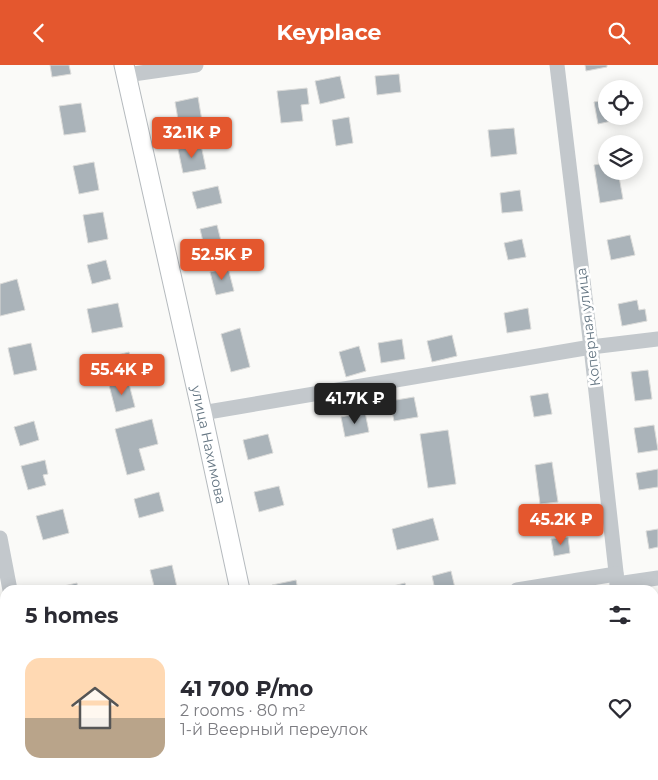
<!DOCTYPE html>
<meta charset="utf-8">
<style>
:root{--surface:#fff;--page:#f7f7f7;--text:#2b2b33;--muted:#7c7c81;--line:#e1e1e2;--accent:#e4572e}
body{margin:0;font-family:Montserrat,sans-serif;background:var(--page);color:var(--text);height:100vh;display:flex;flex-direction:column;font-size:19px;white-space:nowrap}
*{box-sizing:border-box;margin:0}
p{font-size:16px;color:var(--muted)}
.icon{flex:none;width:28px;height:28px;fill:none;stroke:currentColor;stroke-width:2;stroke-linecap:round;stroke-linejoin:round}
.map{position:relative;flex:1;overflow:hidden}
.panel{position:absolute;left:0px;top:520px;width:659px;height:195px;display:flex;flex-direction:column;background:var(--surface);border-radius:15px 15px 0 0;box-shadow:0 2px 12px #0003}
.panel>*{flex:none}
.fabs{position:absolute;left:598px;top:15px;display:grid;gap:10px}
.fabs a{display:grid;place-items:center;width:45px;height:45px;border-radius:50%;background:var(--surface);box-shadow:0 2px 12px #0003;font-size:25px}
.price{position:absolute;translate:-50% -42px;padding:0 11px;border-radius:5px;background:var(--accent);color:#fff;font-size:16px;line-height:32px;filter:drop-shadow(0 1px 2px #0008)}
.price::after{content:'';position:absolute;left:50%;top:30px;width:15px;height:11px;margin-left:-8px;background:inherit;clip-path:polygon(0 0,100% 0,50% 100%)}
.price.on{background:#222;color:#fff}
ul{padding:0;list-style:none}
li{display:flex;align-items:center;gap:15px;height:125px;padding:0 25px}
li+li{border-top:1px solid var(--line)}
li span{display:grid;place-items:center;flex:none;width:140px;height:100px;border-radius:15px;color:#555}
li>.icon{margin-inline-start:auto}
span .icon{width:60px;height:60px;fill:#fffc;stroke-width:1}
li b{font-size:21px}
h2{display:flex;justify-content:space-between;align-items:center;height:60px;padding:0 25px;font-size:21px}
header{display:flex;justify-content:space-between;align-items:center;height:65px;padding:0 25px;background:var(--accent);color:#fff;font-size:22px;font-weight:700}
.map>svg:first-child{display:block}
</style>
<header><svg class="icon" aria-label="back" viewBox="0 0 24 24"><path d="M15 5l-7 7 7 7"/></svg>Keyplace<svg class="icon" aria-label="search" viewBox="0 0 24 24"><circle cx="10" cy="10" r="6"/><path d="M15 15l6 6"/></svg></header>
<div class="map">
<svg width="658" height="715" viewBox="0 0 658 715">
<rect width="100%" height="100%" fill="#fafaf8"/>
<g fill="#aab3b9" stroke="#dcdcda">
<path d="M50,0h19l2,9 -19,3z"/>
<path d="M585,0h22v2l-21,4z"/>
<path d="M399,9l2,18 -24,3 -2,-19z"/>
<path d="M340,11l5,22 -25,6 -5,-23z"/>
<path d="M307,23l2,16 -8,1 2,16 -22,2 -4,-32z"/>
<path d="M198,32l4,24 -23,4 -4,-23z"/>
<path d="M606,35v16h9l1,4 -18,4 -4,-22z"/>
<path d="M81,38l5,29 -22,3 -5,-29z"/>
<path d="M349,52l4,26 -17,3 -4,-26z"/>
<path d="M514,63l3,26 -26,3 -3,-27z"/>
<path d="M201,80l5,24 -23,4 -5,-24z"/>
<path d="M94,97l5,28 -20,4 -6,-28z"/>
<path d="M606,98v8h12l5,28 -23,4 -6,-38z"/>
<path d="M218,121l4,17 -25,6 -5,-17z"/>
<path d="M520,125l3,21 -21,2 -2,-20z"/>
<path d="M103,147l5,27 -20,4 -5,-28z"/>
<path d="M217,160l6,24 -17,5 -6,-25z"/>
<path d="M630,170l5,20 -24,5 -4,-20z"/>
<path d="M522,174l4,18 -18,3 -4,-17z"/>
<path d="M106,195l5,19 -19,5 -5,-19z"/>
<path d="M228,203l6,23 -18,4 -6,-23z"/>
<path d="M17,214l8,31 -25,6v-32z"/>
<path d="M637,235l2,10 6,-1 2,12 -25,5 -4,-22z"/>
<path d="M118,238l5,24 -31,6 -5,-24z"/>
<path d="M528,243l3,21 -24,4 -3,-20z"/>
<path d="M240,263l10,39 -19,5 -10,-38z"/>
<path d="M452,270l5,21 -25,6 -5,-21z"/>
<path d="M402,274l3,20 -24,4 -3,-20z"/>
<path d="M31,278l6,27 -23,5 -6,-27z"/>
<path d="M359,281l7,25 -20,6 -7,-25z"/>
<path d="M129,287l5,19 -19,5 -5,-19z"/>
<path d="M648,305l4,29 -17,2 -4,-29z"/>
<path d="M128,315l7,27 -19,5 -7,-27z"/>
<path d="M548,328l4,21 -18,3 -4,-21z"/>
<path d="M414,332l4,20 -24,4 -4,-20z"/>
<path d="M365,347l4,20 -24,5 -4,-20z"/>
<path d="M152,354l6,25 -19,5 6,21 -18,5 -12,-46z"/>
<path d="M34,356l5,19 -19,6 -6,-19z"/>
<path d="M654,360l4,25 -20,3 -4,-25z"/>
<path d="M448,365l8,54 -28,4 -8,-54z"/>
<path d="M268,369l5,19 -25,7 -5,-20z"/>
<path d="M45,395l3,14 -5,1 3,10 -18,5 -7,-24z"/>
<path d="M552,397l6,40 -18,2 -5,-39z"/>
<path d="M658,404v18l-19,3 -3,-17z"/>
<path d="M279,421l5,19 -25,7 -5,-20z"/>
<path d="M159,427l5,19 -25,7 -5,-19z"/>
<path d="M63,444l6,24 -26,7 -7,-24z"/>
<path d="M433,453l6,22 -42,10 -5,-21z"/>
<path d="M658,464v18l-9,2 -3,-18z"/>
<path d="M568,472l2,16 -16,3 -3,-17z"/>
<path d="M172,500l5,22 -22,3 -5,-20z"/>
<path d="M451,506l4,17 -20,2 -3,-14z"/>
<path d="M296,515l2,10h-26v-5z"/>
<path d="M77,518l1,7h-22l-1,-2z"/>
<path d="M405,518l2,7h-21l-1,-2z"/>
<path d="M0,633l5,22v5l-5,1z"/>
<path d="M5,704v6h12l1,5h-18v-10z"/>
</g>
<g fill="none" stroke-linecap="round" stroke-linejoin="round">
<defs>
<g id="major">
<path id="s1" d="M124,0l78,348 38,177"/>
<path d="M280,710l1,5"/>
</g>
</defs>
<use href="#major" stroke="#b5babe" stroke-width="21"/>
<g stroke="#c3c8cc" stroke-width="15">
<path d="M557,0l34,282 27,243"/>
<path d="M126,10l70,-10"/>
<path d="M202,348l389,-66 67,-8"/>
<path d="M0,473l10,52"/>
<path d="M617,519l41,-6"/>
<path d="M517,525l99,-16"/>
<path d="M654,649h4"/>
<path d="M56,710l1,5"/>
<path d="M644,710l1,5"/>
</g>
<use href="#major" stroke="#fff" stroke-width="19"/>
</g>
<g text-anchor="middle" stroke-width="5" stroke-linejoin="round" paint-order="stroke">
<g font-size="14" fill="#657683" stroke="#fff">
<text transform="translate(588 262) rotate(-97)" y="5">Коперная улица</text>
<text dy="5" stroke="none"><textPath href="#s1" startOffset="389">улица Нахимова</textPath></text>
</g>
</g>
</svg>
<div class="fabs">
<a><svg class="icon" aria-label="locate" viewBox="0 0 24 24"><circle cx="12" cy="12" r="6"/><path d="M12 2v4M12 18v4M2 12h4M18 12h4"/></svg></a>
<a><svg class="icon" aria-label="layers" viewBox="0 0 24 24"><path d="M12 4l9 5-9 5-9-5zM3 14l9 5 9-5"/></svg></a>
</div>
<b class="price" style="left:192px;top:94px">32.1K ₽</b>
<b class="price" style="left:222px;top:216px">52.5K ₽</b>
<b class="price" style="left:122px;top:331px">55.4K ₽</b>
<b class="price on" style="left:355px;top:360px">41.7K ₽</b>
<b class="price" style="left:561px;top:481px">45.2K ₽</b>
<section class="panel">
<h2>5 homes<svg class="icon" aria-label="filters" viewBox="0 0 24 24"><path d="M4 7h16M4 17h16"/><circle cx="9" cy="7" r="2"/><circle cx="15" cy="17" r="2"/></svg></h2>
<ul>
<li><span style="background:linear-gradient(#ffd9b3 60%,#b9a48a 0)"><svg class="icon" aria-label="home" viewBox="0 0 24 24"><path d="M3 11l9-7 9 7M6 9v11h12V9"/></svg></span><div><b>41 700 ₽/mo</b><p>2 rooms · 80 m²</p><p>1-й Веерный переулок</p></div><svg class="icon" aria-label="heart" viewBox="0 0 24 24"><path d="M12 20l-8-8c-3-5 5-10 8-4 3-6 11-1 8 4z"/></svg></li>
</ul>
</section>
</div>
